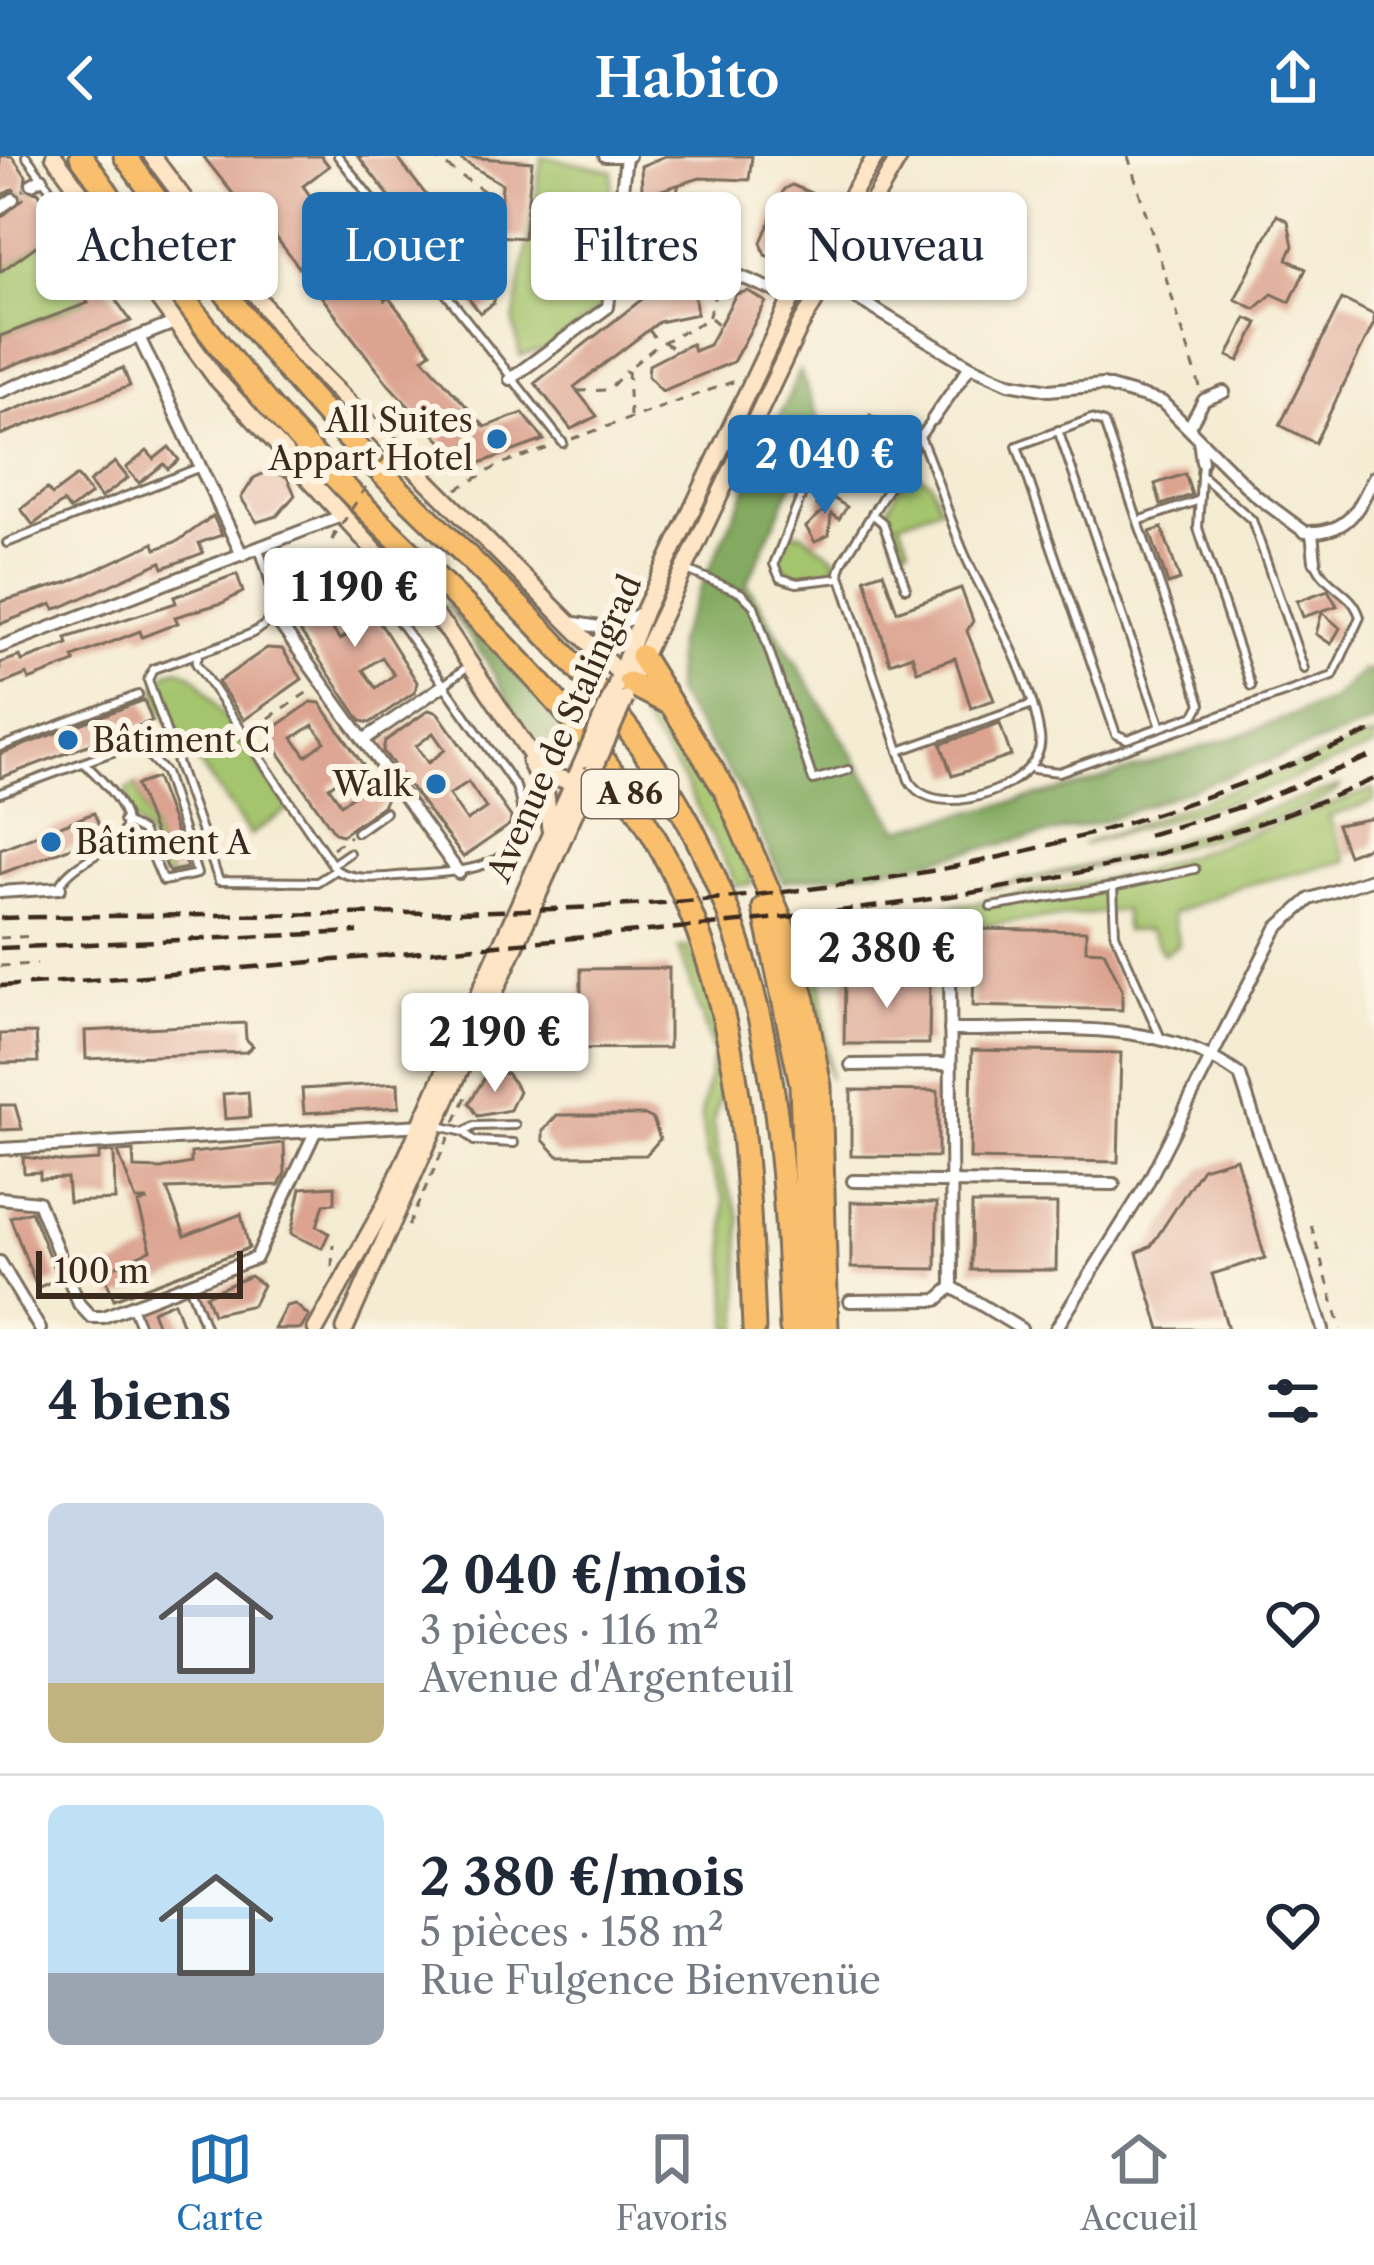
<!DOCTYPE html>
<html lang="fr">
<meta charset="utf-8">
<style>
:root{--surface:#fff;--page:#f6f6f7;--text:#1f2937;--muted:#747a83;--line:#e0e1e3;--accent:#1f6fb2}
body{margin:0;font-family:"Libre Caslon Text",serif;background:var(--page);color:var(--text);height:100vh;display:flex;flex-direction:column;font-size:45px;white-space:nowrap}
*{box-sizing:border-box;margin:0}
p{font-size:39px;color:var(--muted)}
.icon{flex:none;width:66px;height:66px;fill:none;stroke:currentColor;stroke-width:2;stroke-linecap:round;stroke-linejoin:round}
.map{position:relative;height:1173px;overflow:hidden}
.details{display:flex;flex-direction:column;background:var(--surface);flex:1}
.details>*{flex:none}
.banner{position:absolute;left:36px;top:36px;width:1302px;height:108px;display:flex;gap:24px}
.scale{position:absolute;left:36px;bottom:30px;width:207px;box-sizing:border-box;padding-left:12px;border:6px solid #3b2a1e;border-top:0;font-size:33px;line-height:42px;white-space:nowrap;color:#3b2a1e;-webkit-text-stroke:9px #fcf5e5;paint-order:stroke}
.price{position:absolute;translate:-50% -102px;padding:0 27px;border-radius:12px;background:#fff;color:#222;font-size:39px;line-height:78px;filter:drop-shadow(0 3px 6px #0008)}
.price::after{content:'';position:absolute;left:50%;top:72px;width:36px;height:27px;margin-left:-18px;background:inherit;clip-path:polygon(0 0,100% 0,50% 100%)}
.price.current{background:var(--accent);color:#fff}
ul{padding:0;list-style:none}
li{display:flex;align-items:center;gap:36px;height:300px;padding:0 48px}
li+li{border-top:3px solid var(--line)}
li span{display:grid;place-items:center;flex:none;width:336px;height:240px;border-radius:18px;color:#555}
li>.icon{margin-inline-start:auto}
span .icon{width:144px;height:144px;fill:#fffc;stroke-width:1}
li b{font-size:51px}
h2{display:flex;justify-content:space-between;align-items:center;height:144px;padding:0 48px;font-size:51px}
.chip{padding:0 42px;border-radius:18px;background:var(--surface);box-shadow:0 3px 9px #0004;font-size:42px;line-height:108px}
.chip.current{background:var(--accent);color:#fff}
header{display:flex;justify-content:space-between;align-items:center;height:156px;padding:0 48px;background:var(--accent);color:#fff;font-size:54px;font-weight:600}
.tab-bar{display:flex;justify-content:space-around;align-items:center;height:168px;border-top:3px solid var(--line);background:var(--surface);font-size:33px;color:var(--muted)}
.tab-bar a{display:grid;justify-items:center;gap:6px}
.tab-bar .current{color:var(--accent)}
.map>svg:first-child{display:block}
</style>
<header><svg class="icon" aria-label="back" viewBox="0 0 24 24"><path d="M15 5l-7 7 7 7"/></svg>Habito<svg class="icon" aria-label="share" viewBox="0 0 24 24"><path d="M12 15V3M7 8l5-5 5 5M5 13v7h14v-7"/></svg></header>
<div class="map">
<svg width="1374" height="1173" viewBox="0 0 1374 1173">
<rect width="100%" height="100%" fill="#fcf5e5"/>
<filter id="ink" filterUnits="userSpaceOnUse"><feTurbulence type="fractalNoise" baseFrequency=".00833" numOctaves="2"/><feDisplacementMap in="SourceGraphic" scale="24" xChannelSelector="R" yChannelSelector="G"/><feConvolveMatrix kernelMatrix="1 2 1 2 8 2 1 2 1" color-interpolation-filters="sRGB"/></filter>
<filter id="wash" filterUnits="userSpaceOnUse"><feTurbulence type="fractalNoise" baseFrequency=".004" numOctaves="4" result="noise"/><feDisplacementMap in="SourceGraphic" scale="48" xChannelSelector="R" yChannelSelector="G"/><feGaussianBlur stdDeviation="2.7" result="paint"/><feColorMatrix in="noise" values="0 0 0 0 0 0 0 0 0 0 0 0 0 0 0 0 0 1.4 0 .05"/><feComposite in="paint" operator="in"/></filter>
<g filter="url(#wash)">
<rect width="100%" height="100%" fill="#f4ecd3"/>
<g fill="#a4c46d" stroke="#707746" stroke-width="3">
<path d="M542,0l71,15 -10,134 -49,42 -34,9 -6,-33z"/>
<path d="M43,85l43,60 -86,35v-64z"/>
<path d="M919,319l11,6 10,26 -40,15 9,24 -11,5 -12,-38 16,-32z"/>
<path d="M789,377h13l35,26 -7,12 -29,6 -17,-7 -5,-14z"/>
<path d="M180,513l17,9 92,131 -39,26 -88,-124 -6,-23 13,-17z"/>
<path d="M657,556l58,81 38,91 -16,2 -54,-107 -43,-61z"/>
<path d="M1374,580v11l-123,48 -169,50z"/>
<path d="M136,629l35,93 20,-6 -4,-21 6,24 -25,5 -7,-4 -14,-42 -21,-21 1,-23z"/>
<path d="M1340,630c-22,36 -298,93 -355,103l140,-32z"/>
<path d="M1374,633v12l-45,16 17,44 -108,26 -66,27 7,30 -15,10 -16,-24 -23,1 -1,-21 -283,31 -5,14 -16,13 10,111 -33,-155 177,-21 161,-29z"/>
<path d="M689,791l21,54 15,77 -12,45 6,40 21,54v112h-11l-5,-130 -18,-45 -5,-40 13,-60 -35,-106z"/>
</g>
<g fill="#83aa60" stroke="#5f6a3f" stroke-width="3">
<path d="M800,215l20,51 -73,162 152,245 177,-42 162,-51 92,-35 32,-30h12v52l-273,99 -188,42 -130,18 -44,-94 -64,-95 1,-51z"/>
<path d="M445,447l96,97 30,40 -12,29 -16,-6 -57,-103z"/>
</g>
<g id="blocks">
<g fill="#dca391" fill-rule="evenodd">
<path d="M0,0h12l14,20 -2,14 14,2 93,129 -131,49v-34l88,-33 -45,-62 -43,31v-54l23,-19 -10,-10 -13,7z"/>
<path d="M203,0h118l8,10 -26,20 82,114 4,-2 42,54 -8,6 62,69 38,-14 21,27 -78,28 -77,-83 -127,-166 -6,4z"/>
<path d="M358,0h38l102,132 -5,16 -13,9z"/>
<path d="M455,0l77,6 -8,76 -26,-2 4,-52z"/>
<path d="M665,0h87l-3,24 -49,-2 -45,14 -13,-2 -1,-24z"/>
<path d="M792,29l19,8 3,8 -24,56 -10,4 -15,-6 -4,-13 23,-53z"/>
<path d="M702,55l27,7 -2,20 -11,14 -77,12 -11,-8 1,-16 8,-6 63,-12z"/>
<path d="M1277,59l11,6 5,25 -6,13 19,10 -16,33 -18,-8 -17,15 -20,-10z"/>
<path d="M693,128l4,30 -38,8 -85,65 23,29 -26,13 -36,-46 120,-94z"/>
<path d="M748,135l18,11 -33,60 -71,29 -14,-15 1,-11 35,-18 8,-3 2,7 15,-6 27,-51z"/>
<path d="M1342,143l32,16v8l-59,120 -35,-18z"/>
<path d="M1246,162l12,5 -19,38 -11,-5z"/>
<path d="M123,212l7,18 -130,49v-20z"/>
<path d="M870,259l28,16 -10,17 -27,-16z"/>
<path d="M169,291l10,13 -11,9 -4,-5 -25,19 -13,-15 21,-17 7,8z"/>
<path d="M115,306l13,16 -27,20 -12,-16z"/>
<path d="M269,315l18,6 8,18 -18,21 -20,6 -16,-24 13,-20z"/>
<path d="M1185,318l7,21 -31,10 -6,-21z"/>
<path d="M77,320l14,18 -21,16 -7,-8 -30,23 -12,-16 26,-20 5,6z"/>
<path d="M825,337l22,14 -8,12 -8,-5 -2,21 -14,7 -9,-15 18,-17 -7,-5z"/>
<path d="M213,360l9,19 -23,8 4,10 -40,15 -2,-6 -99,45 -7,2 -3,-5 -52,20v-22l69,-20 85,-39 2,6 22,-8z"/>
<path d="M1162,372l18,52 -12,4 -18,-52z"/>
<path d="M883,416l14,39 64,-23 12,33 -6,10 27,69 -23,8 -16,-50 -38,13 -5,-16 -22,8 -25,-85z"/>
<path d="M237,418l6,18 -21,11 -47,14 3,6 -36,14 -2,-6 -67,26 2,5 -46,18 -2,-6 -27,11v-22l20,-7 2,5 46,-17 -2,-6 110,-35 -2,-6z"/>
<path d="M338,422l8,1 38,50 33,53 -2,10 -45,31 -9,-2 -70,-103 2,-9zM346,453l13,17 -19,14 -12,-18zM382,501l12,18 -18,13 -13,-18z"/>
<path d="M1328,434l9,16 -34,11 -6,-16z"/>
<path d="M1322,456l18,16 -9,16 -15,-10z"/>
<path d="M267,492l15,1 20,30 -58,41 -26,-38z"/>
<path d="M144,544l8,21 -152,57v-24z"/>
<path d="M311,546l9,1 66,95 -2,7 -42,30 -7,-2 -66,-94 1,-8zM313,569l12,17 -19,14 -13,-18zM348,617l12,18 -19,13 -12,-17z"/>
<path d="M429,554l9,3 73,104 -1,8 -47,32 -80,-106 2,-10zM433,577l12,17 -17,13 -12,-17zM468,626l18,26 -19,13 -18,-26z"/>
<path d="M1000,568l11,32 -59,20 -11,-32z"/>
<path d="M156,622l16,43 15,47 -18,4 -33,-87z"/>
<path d="M94,657l9,22 -103,39v-25z"/>
<path d="M1374,662v27l-26,10 -11,-30z"/>
<path d="M975,773l111,2v19l18,1 18,38v21l-149,-4z"/>
<path d="M669,812v80l-119,1v-53h31v-27z"/>
<path d="M845,821l85,1 -1,66h-85z"/>
<path d="M245,867l1,16 7,7 -7,6 -160,7 -1,-28z"/>
<path d="M36,877l2,29 -38,1v-29z"/>
<path d="M972,894l149,3 -3,109 -148,-3z"/>
<path d="M507,917l12,18 -9,19 -32,6 -9,-13 18,-29z"/>
<path d="M398,927l1,24 -95,6 -2,-24z"/>
<path d="M851,934l87,1v66l-87,-1z"/>
<path d="M248,936l2,25 -25,2 -2,-25z"/>
<path d="M0,949h15l7,24 -22,1z"/>
<path d="M557,959h88l8,4 7,20 -14,16 -88,1 -15,-16v-9z"/>
<path d="M284,987l1,30 -6,12 -112,4 18,47 56,-22 8,34 -135,51 -11,-27 48,-22 -13,-46 10,-4h-12l-18,-48 15,-1 1,17 27,1 30,-6v-10z"/>
<path d="M114,996l1,48 -46,2 -2,-24 -27,1v-7l-16,1 -1,-16 43,5 33,-2v-7z"/>
<path d="M1236,1002l29,100 -53,16 16,55h-68l-23,-76 14,-7 51,-78z"/>
<path d="M335,1030v17l-11,1 -7,22 12,7 -7,15 -31,-14 10,-46z"/>
<path d="M851,1046l86,1 -1,66 -85,-1z"/>
<path d="M972,1048h85l-1,66h-85z"/>
<path d="M31,1055l27,68 -21,9 -27,-71z"/>
<path d="M250,1120l13,9 -10,20 -40,9 -7,-19z"/>
<path d="M174,1146l10,27h-25l-7,-18z"/>
<path d="M295,1148l14,12 -8,13h-27l12,-23z"/>
</g>
</g>
</g>
<g filter="url(#ink)">
<use href="#blocks" fill-opacity="0" stroke="#7c6e5d" stroke-width="3"/>
<g fill="none" stroke-linecap="round" stroke-linejoin="round">
<path stroke="#cfc5af" stroke-width="10" stroke-dasharray="10 5" stroke-linecap="butt" d="M13,43l19,-15"/>
<defs>
<g id="lane">
<path d="M26,0l101,138 23,-2"/>
<path d="M338,0l225,287"/>
<path d="M1091,263l13,4 97,281 -6,11 -68,24 -11,-5 -99,-288z"/>
<path d="M1058,274l103,297"/>
<path d="M920,281c19,42 30,88 50,129 26,52 61,111 70,170 8,49 -106,90 -131,44l-70,-208 4,-11 77,-124 13,-18"/>
<path d="M1202,306l-4,66 53,158"/>
<path d="M1201,319l51,45 52,149"/>
<path d="M872,358l11,9 23,65"/>
<path d="M1138,365l59,-20"/>
<path d="M7,387l191,-75"/>
<path d="M259,393c29,82 14,77 -60,104l-3,10 140,207c22,13 51,6 75,5 58,-3 132,-8 105,-88l-149,-211 -28,-18 -67,25"/>
<path d="M687,414l54,23 13,13 59,174 35,-10"/>
<path d="M840,422l-43,5 -17,-5 -6,-14 48,-119 26,-7 53,29"/>
<path d="M199,497l-46,16 -5,11 71,201 98,1 19,-12"/>
<path d="M445,528l23,-18"/>
<path d="M0,591l138,-52"/>
<path d="M899,595l131,-46"/>
<path d="M1033,613l26,3 274,-96 27,-59c-8,-27 -35,-29 -45,-56"/>
<path d="M0,637l137,-50 28,30 32,101 -34,7 -21,-50 -19,-10"/>
<path d="M357,676l28,-20"/>
<path d="M333,708l16,-11"/>
<path d="M59,730c26,-46 120,-35 25,-123"/>
<path d="M1113,731l82,-18"/>
<path d="M991,751l122,-20 2,47 45,102"/>
<path d="M439,970l25,6"/>
<path d="M514,987l-40,-2 -10,-9 10,-6 41,-1"/>
<path d="M189,1129l17,44"/>
<path d="M132,1151l9,22"/>
</g>
<g id="street">
<path d="M605,0h24"/>
<path d="M32,28l10,-6"/>
<path d="M0,52l13,-9"/>
<path d="M806,112l164,98 39,17 40,7 54,-5 59,17 93,93 50,37c43,2 52,-20 69,-55"/>
<path d="M612,121l98,-13 82,34"/>
<path d="M140,183l102,216"/>
<path d="M510,223l98,-72 18,-150"/>
<path d="M0,236l174,-69"/>
<path d="M933,263l37,-53"/>
<path d="M1189,271l15,-27 20,-8"/>
<path d="M1199,284l3,22"/>
<path d="M1312,377l3,28"/>
<path d="M274,460l185,257"/>
<path d="M569,466l42,7 30,-16"/>
<path d="M0,491l341,-131"/>
<path d="M365,583l79,-54"/>
<path d="M0,736l60,-4"/>
<path d="M843,800h107l2,331 69,42"/>
<path d="M950,874c97,1 207,-15 290,45l83,254"/>
<path d="M851,909l99,-1"/>
<path d="M0,993l423,-24"/>
<path d="M853,1025l261,3"/>
<path d="M0,1042l38,4 41,102 12,13h12l153,-59 60,-128"/>
<path d="M0,1106l40,67"/>
<path d="M850,1145l87,-1 15,-13"/>
<path d="M1056,1173l91,-145 130,-256 33,-29 64,-21"/>
</g>
<g id="secondary">
<path d="M54,0l162,222 230,250 92,137 15,12 34,8"/>
<path d="M152,0l148,198 329,329"/>
<path d="M616,529l28,-74 162,-343 70,-112"/>
<path d="M627,534l173,-364 100,-170"/>
<path d="M530,606l16,32 4,35"/>
<path d="M316,1173l69,-124 199,-446"/>
<path d="M345,1173l245,-551"/>
</g>
<g id="highway">
<path d="M81,0c69,96 136,194 216,281 135,149 302,267 385,455 64,146 66,282 72,437"/>
<path d="M125,0c76,106 152,211 244,304 120,122 260,233 334,391 73,158 82,308 88,478"/>
<path d="M641,500l84,134 55,127 24,83 16,86 7,243"/>
<path d="M629,527l37,19"/>
<path d="M764,752l37,176 8,245"/>
</g>
</defs>
<use href="#lane" stroke="#7c6e5d" stroke-width="12"/>
<use href="#street" stroke="#7c6e5d" stroke-width="16"/>
<use href="#secondary" stroke="#7c6e5d" stroke-width="21"/>
<use href="#highway" stroke="#7c6e5d" stroke-width="27"/>
<g stroke="#7c6e5d" stroke-width="3" stroke-dasharray="9 9" stroke-linecap="butt">
<path d="M432,0l59,40 -23,51"/>
<path d="M1128,0l72,231"/>
<path d="M679,28l-6,25 8,18"/>
<path d="M634,51l39,-5"/>
<path d="M711,162l8,7"/>
<path d="M649,174l9,12"/>
<path d="M664,186l11,8"/>
<path d="M578,235l30,-1 19,-20"/>
<path d="M630,260l-2,-47 31,-25 49,-25 11,-38"/>
<path d="M396,275l9,-6"/>
<path d="M572,283l166,-59"/>
<path d="M457,333l44,-25 51,-17"/>
<path d="M332,384l4,-11"/>
<path d="M254,572l57,-38"/>
<path d="M333,692l17,-12"/>
<path d="M0,782l34,-2"/>
<path d="M0,810l37,-2"/>
<path d="M455,966l13,-30"/>
<path d="M1311,1069l30,104"/>
<path d="M408,1070l41,-89"/>
<path d="M332,1111l1,-23"/>
</g>
<use href="#lane" stroke="#fff" stroke-width="6"/>
<use href="#street" stroke="#fff" stroke-width="10"/>
<use href="#secondary" stroke="#fde5c5" stroke-width="15"/>
<use href="#highway" stroke="#f9bf6d" stroke-width="21"/>
<g stroke="#3b2a1e" stroke-width="4.5" stroke-dasharray="18 9" stroke-linecap="butt">
<path d="M1148,679l99,-30 127,-50"/>
<path d="M0,762c308,-8 620,7 925,-46 156,-27 304,-79 449,-142"/>
<path d="M0,792l358,-16"/>
<path d="M0,830c199,-12 397,-32 596,-50 276,-27 520,-45 778,-157"/>
</g>
<defs>
<g id="secondary-bridge">
<path d="M584,603l31,-71"/>
<path d="M593,616l32,-73"/>
</g>
</defs>
<use href="#secondary-bridge" stroke="#7c6e5d" stroke-width="21" stroke-linecap="butt"/>
<path stroke="#7c6e5d" stroke-width="3" stroke-dasharray="9 9" stroke-linecap="butt" d="M332,384l73,-115"/>
<use href="#secondary-bridge" stroke="#fde5c5" stroke-width="15"/>
</g>
</g>
<g fill="#1f6fb2" stroke="#fcf5e5" stroke-width="4.5">
<circle cx="497" cy="283" r="12"/>
<circle cx="68" cy="584" r="12"/>
<circle cx="436" cy="628" r="12"/>
<circle cx="51" cy="686" r="12"/>
</g>
<g text-anchor="middle" stroke-width="12" stroke-linejoin="round" paint-order="stroke">
<rect fill="#fcf5e5" stroke="#75675a" stroke-width="3" x="582" y="614" width="96" height="48" rx="9"/>
<g font-size="30" font-weight="bold" fill="#3b2a1e">
<text x="630" y="648">A 86</text>
</g>
<g font-size="33" fill="#3b2a1e" stroke="#fcf5e5" text-anchor="end">
<text x="473" y="276">All Suites<tspan x="473" dy="38">Appart Hotel</tspan></text>
<text x="92" y="596" text-anchor="start">Bâtiment C</text>
<text x="412" y="640">Walk</text>
<text x="75" y="698" text-anchor="start">Bâtiment A</text>
</g>
<g font-size="33" fill="#3b2a1e" stroke="#fcf5e5">
<text transform="translate(564 572) rotate(-66)" y="12">Avenue de Stalingrad</text>
</g>
</g>
</svg>
<div class="scale">100 m</div>
<b class="price current" style="left:825px;top:361px">2 040 €</b>
<b class="price" style="left:355px;top:494px">1 190 €</b>
<b class="price" style="left:887px;top:855px">2 380 €</b>
<b class="price" style="left:495px;top:939px">2 190 €</b>
<div class="banner">
<a class="chip">Acheter</a>
<a class="chip current">Louer</a>
<a class="chip">Filtres</a>
<a class="chip">Nouveau</a>
</div>
</div>
<section class="details">
<h2>4 biens<svg class="icon" aria-label="filters" viewBox="0 0 24 24"><path d="M4 7h16M4 17h16"/><circle cx="9" cy="7" r="2"/><circle cx="15" cy="17" r="2"/></svg></h2>
<ul>
<li><span style="background:linear-gradient(#c9d6e8 75%,#c2b280 0)"><svg class="icon" aria-label="home" viewBox="0 0 24 24"><path d="M3 11l9-7 9 7M6 9v11h12V9"/></svg></span><div><b>2 040 €/mois</b><p>3 pièces · 116 m²</p><p>Avenue d'Argenteuil</p></div><svg class="icon" aria-label="heart" viewBox="0 0 24 24"><path d="M12 20l-8-8c-3-5 5-10 8-4 3-6 11-1 8 4z"/></svg></li>
<li><span style="background:linear-gradient(#bfe0f5 70%,#9aa5b1 0)"><svg class="icon" aria-label="home" viewBox="0 0 24 24"><path d="M3 11l9-7 9 7M6 9v11h12V9"/></svg></span><div><b>2 380 €/mois</b><p>5 pièces · 158 m²</p><p>Rue Fulgence Bienvenüe</p></div><svg class="icon" aria-label="heart" viewBox="0 0 24 24"><path d="M12 20l-8-8c-3-5 5-10 8-4 3-6 11-1 8 4z"/></svg></li>
</ul>
</section>
<nav class="tab-bar">
<a class="current"><svg class="icon" aria-label="map" viewBox="0 0 24 24"><path d="M3 6l6-2 6 2 6-2v14l-6 2-6-2-6 2zM9 4v14M15 6v14"/></svg>Carte</a>
<a><svg class="icon" aria-label="saved" viewBox="0 0 24 24"><path d="M7 4h10v16l-5-4-5 4z"/></svg>Favoris</a>
<a><svg class="icon" aria-label="home" viewBox="0 0 24 24"><path d="M3 11l9-7 9 7M6 9v11h12V9"/></svg>Accueil</a>
</nav>
